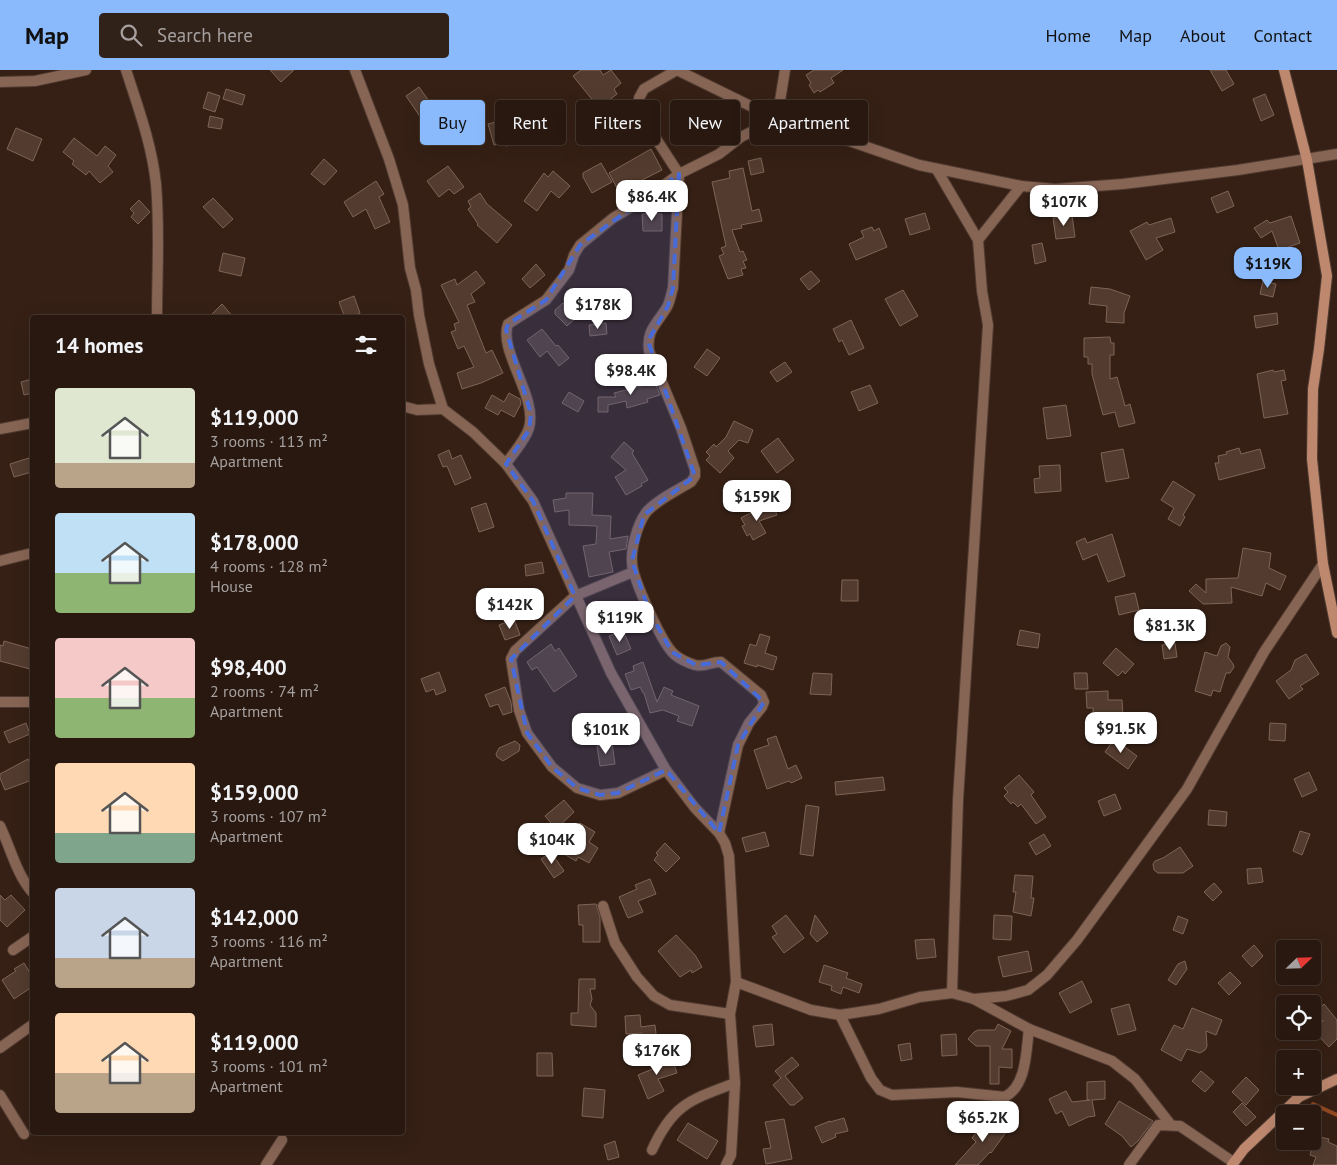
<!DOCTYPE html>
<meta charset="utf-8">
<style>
:root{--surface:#281810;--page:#302119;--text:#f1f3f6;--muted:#a5a09f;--line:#443730;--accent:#8abafc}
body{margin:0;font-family:"PT Sans",sans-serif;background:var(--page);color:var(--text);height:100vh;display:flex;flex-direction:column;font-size:19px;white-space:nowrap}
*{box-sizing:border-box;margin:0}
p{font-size:16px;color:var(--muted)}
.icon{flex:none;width:28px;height:28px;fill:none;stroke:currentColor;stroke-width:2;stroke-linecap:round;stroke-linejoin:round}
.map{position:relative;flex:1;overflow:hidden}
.details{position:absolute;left:30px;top:245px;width:375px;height:820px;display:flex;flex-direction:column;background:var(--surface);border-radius:5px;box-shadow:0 5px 20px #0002,0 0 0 1px var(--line)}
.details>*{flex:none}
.top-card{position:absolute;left:420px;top:30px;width:475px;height:45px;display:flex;gap:10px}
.needle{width:32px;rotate:67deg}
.fabs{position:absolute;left:1276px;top:870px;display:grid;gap:10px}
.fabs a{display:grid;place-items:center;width:45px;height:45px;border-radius:5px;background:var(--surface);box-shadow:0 5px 20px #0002,0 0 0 1px var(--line);font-size:25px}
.price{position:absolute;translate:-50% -42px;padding:0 11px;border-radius:10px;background:#fff;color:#222;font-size:16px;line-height:32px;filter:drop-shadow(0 1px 2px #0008)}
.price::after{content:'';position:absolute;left:50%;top:30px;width:15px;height:11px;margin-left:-8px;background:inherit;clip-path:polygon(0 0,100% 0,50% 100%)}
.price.selected{background:var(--accent);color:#111}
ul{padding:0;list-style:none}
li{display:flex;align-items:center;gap:15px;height:125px;padding:0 25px}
li span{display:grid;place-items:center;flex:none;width:140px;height:100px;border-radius:5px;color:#555}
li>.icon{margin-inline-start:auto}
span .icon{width:60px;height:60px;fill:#fffc;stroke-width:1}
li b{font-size:21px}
h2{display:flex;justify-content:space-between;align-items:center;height:60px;padding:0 25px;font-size:21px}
.pill{padding:0 18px;border-radius:5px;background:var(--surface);box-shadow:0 5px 20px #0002,0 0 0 1px var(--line);font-size:18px;line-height:45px}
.pill.selected{background:var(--accent);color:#111}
header{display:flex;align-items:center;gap:30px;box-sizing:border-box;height:70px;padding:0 25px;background:var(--accent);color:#111}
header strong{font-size:24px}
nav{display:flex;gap:28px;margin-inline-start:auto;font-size:18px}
.search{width:350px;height:45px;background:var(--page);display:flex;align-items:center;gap:12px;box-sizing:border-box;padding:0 18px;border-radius:5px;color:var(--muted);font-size:19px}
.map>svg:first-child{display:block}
</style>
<header>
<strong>Map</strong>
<div class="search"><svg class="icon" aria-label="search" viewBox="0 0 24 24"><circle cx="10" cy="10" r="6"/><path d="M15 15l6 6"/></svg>Search here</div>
<nav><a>Home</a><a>Map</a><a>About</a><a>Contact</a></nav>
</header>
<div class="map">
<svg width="1337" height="1095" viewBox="0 0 1337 1095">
<rect width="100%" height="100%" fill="#362015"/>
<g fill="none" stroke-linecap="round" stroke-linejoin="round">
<path stroke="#924922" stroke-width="4" d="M1313,1034l24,11"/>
</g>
<g fill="#533b2f" stroke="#7e6457">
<path d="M270,0h24l-13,12z"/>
<path d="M581,0h19l3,5 8,-5 10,13 -7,6 3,5 -18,14 -26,-32z"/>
<path d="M814,0h29l-12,8 3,5 -14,9 -2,-2 -4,3 -5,-8 2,-2 -5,-8z"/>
<path d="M1210,0h16l8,14 -12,7z"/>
<path d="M419,17l20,28 -14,9 -19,-28z"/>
<path d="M226,19l19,6 -3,10 -19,-6z"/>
<path d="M208,22l12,4 -5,16 -12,-4z"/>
<path d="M1265,24l9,21 -13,6 -8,-22z"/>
<path d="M527,35l5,19 -12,3 1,7 -4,1 2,8 -13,3 -1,-3 -11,2 -6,-21 26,-7 -2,-8z"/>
<path d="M707,42l6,22 -37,10 -6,-21z"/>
<path d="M210,46l13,3 -2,10 -13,-2z"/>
<path d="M16,58l26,11 -9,22 -26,-12z"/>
<path d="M74,68l23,18 8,-10 11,9 -8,11 5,6 -13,11 -11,-12 -3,4 -14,-11 2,-3 -11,-9z"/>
<path d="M651,79l11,21 -26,13 -1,-2 -17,9 -9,-17z"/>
<path d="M761,88l3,14 -13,3 -3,-14z"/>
<path d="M324,89l13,12 -13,14 -13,-11z"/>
<path d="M601,93l11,19 -20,11 -9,-16v-4z"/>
<path d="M448,96l16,21 -10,7 -5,-5 -10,8 -12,-16z"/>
<path d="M743,98l9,43 7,-2 3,12 -21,4 1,3 -10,2 8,22 3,-1 4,9 -4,1 3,7 -5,1 2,6 -15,4 -9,-23 5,-2 -3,-6 5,-2 -14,-64 18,-4 -1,-7z"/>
<path d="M553,101l17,15 -11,12 -8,-7 -14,20 -13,-10 20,-28 4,4z"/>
<path d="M376,111l8,13 -5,3 11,25 -15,7 -9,-20 -13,8 -9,-15z"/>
<path d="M1228,121l6,15 -17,7 -6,-15z"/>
<path d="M480,123l7,11 25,21 -15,18 -20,-18 1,-1 -10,-15 3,-2 -3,-6z"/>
<path d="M213,128l20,21 -10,9 -20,-21z"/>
<path d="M139,130l11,12 -12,12 -7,-7 3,-4 -4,-4z"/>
<path d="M925,143l5,16 -20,6 -5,-16z"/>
<path d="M642,144h20v17h-19z"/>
<path d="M1072,145l3,22 -19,2 -3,-21z"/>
<path d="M1291,146l9,27 -21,7 -7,-19 -11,7 -7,-10 13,-8 3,3z"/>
<path d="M1171,148l4,14 -19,6 7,12 -17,10 -16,-29 17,-9 2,3z"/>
<path d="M872,157l2,4 5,-3 8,19 -31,13 -7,-16 15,-7 -3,-6z"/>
<path d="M1042,173l4,18 -11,3 -3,-19z"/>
<path d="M223,183l22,5 -4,18 -22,-5z"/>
<path d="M536,194l9,11 -15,13 -8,-9z"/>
<path d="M476,201l9,12 -14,11 4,8 -8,3 19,48 6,-3 11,23 -22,10 -19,6 -5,-16 17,-6 -10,-21 -6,3 -7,-17 5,-2 -2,-6 5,-2 -18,-37 14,-6 2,6z"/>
<path d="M811,201l9,10 -11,9 -9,-11z"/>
<path d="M1263,211l13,3 -3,13 -13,-3z"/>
<path d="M1091,217l19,2 20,7 -6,17v10l-18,-1 1,-16 -18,-2z"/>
<path d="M903,220l15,26 -18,10 -15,-27z"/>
<path d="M354,226l6,17 -10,5h-5l-6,-16z"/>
<path d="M563,233l14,14 -10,9 -12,-12v-4z"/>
<path d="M222,234l12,14h-26z"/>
<path d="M1277,243l1,11 -22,4 -2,-12z"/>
<path d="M851,250l13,28 -15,7 -7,-15 -3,2 -6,-13z"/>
<path d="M606,253l1,11 -17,2 -1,-11z"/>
<path d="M542,259l14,17 2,-1 11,13 -10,8 -12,-15 -7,6 -13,-17z"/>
<path d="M1110,267l1,6h3v12h-4v24l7,-2 8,29 5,-2 5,19 -16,4 -4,-15 -12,3 -11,-41v-10h-4v-7h-4v-19z"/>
<path d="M707,279l13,9 -13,18 -13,-9z"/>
<path d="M785,292l7,10 -15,10 -7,-10z"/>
<path d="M1273,300l1,2 10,-2 2,10 -5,1 7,33 -24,4 -7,-44z"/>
<path d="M652,305l8,20 -13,4 1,3 -21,6 -1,-7 -18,4v7h-10v-15h18l-2,-4 31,-8 -2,-8z"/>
<path d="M32,309v14l-8,2 -3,-13z"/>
<path d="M870,315l8,18 -19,8 -8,-19z"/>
<path d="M569,322l15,9 -6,11 -16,-9z"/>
<path d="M509,323l11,6 1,5 -7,13 -13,-7 -3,5 -13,-7 7,-13 12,7z"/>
<path d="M1066,335l5,31 -24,3 -4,-31z"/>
<path d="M734,351l19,9 -5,13 -9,-3 -11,11 6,7 -14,15 -14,-13 4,-4 -4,-4 8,-8 2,3 10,-10z"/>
<path d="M778,368l16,22 -17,13 -16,-22z"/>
<path d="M624,372l10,9 -2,2 16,27 -7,4 1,2 -16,9 -11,-18 11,-7 -15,-13z"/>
<path d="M1239,378l2,6 19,-5 5,19 -46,12 -4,-17h4l-1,-7 9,-2 -1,-2z"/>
<path d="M1123,379l6,29 -23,4 -5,-29z"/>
<path d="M449,380l3,9 9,-4 10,23 -16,7 -8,-19 -4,1 -5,-12z"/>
<path d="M32,387v15l-18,5 -4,-13z"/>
<path d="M1060,395l1,26 -26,2 -1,-14 6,-1 -1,-12z"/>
<path d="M1173,411l22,14 -12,20 2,2 -5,9 -12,-7 6,-11 -13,-8z"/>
<path d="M738,412l3,9 -12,6 -4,-9z"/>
<path d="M566,423h27l-1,22 19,1 -1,23 18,-3 -2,13 -17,3 4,20 -24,5 -6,-31 13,-2 1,-18 -28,-1v-15l-14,2 -2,-12 13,-2z"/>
<path d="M486,433l8,24 -15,5 -8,-24z"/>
<path d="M773,435l4,10 -18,6 7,12 -13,7 -3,-6 -3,2 -5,-10 3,-1 -4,-7 11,-6z"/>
<path d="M1112,464l13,42 -17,6 -11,-28 -14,6 -7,-18 9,-4 2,5z"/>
<path d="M1243,478l28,5 -2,15 17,8 -6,14 -14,-7 -4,13 -31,-9 1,16 -29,1 -14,-13 7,-7 10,9v-14l32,-1z"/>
<path d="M542,492l2,11 -18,3 -1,-11z"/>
<path d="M842,510h16v21h-17z"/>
<path d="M1135,523l4,17 -20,5 -4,-18z"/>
<path d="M514,549l6,16 -15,5 -6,-15z"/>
<path d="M623,560l8,19 -14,6 -8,-19z"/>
<path d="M1020,560l20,4 -2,14 -21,-3z"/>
<path d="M760,564l10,3 -5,16 12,4 -4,13 -16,-5v2l-13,-4 6,-19 6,2z"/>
<path d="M4,571l28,8v10l-2,10 -30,-8v-16l3,1z"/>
<path d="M1175,573l2,14 -13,2 -2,-14z"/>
<path d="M1226,573l4,4 -2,10 5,7 1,3 -4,6h-4l-6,19 -7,-2 -2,6 -16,-5 10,-39 12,4 4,-10z"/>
<path d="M551,574l4,7 4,-3 18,28 -23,16 -17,-25 -5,3 -5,-8z"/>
<path d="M1116,578l18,16 -9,10 -2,-3 -5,5 -15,-13z"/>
<path d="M1306,584l13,20 -19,12 3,3 -14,10 -13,-18 15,-11 4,-10z"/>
<path d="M643,592l14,40 7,-15 9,4 -2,4 28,11 -7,20 -15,-5 2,-5 -16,-6 -13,3 -6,-20h-1l-3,-6 -9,3 -6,-16 9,-3 -1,-5z"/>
<path d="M439,602l7,19 -10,4 -2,-6 -8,3 -5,-13z"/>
<path d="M813,603l19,1 -1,21 -21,-1z"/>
<path d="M1074,603h13l1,16h-13z"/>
<path d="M505,617l6,15 1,10 -9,3 -5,-11 -8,3 -5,-12z"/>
<path d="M1108,621v9h14l1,16h-7v12l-22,1 -1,-21h-6l-1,-16z"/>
<path d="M26,653l4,11 -21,9 -5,-11z"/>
<path d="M1270,653l16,1 -1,17 -16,-1z"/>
<path d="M776,666l12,33 8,-4 6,13 -11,5 -2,-2 -22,8 -13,-39 15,-5 -2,-6z"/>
<path d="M1114,669l23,17 -9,13 -23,-17z"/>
<path d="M515,671l5,4 -1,6 -16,10 -6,-4 -1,-3 3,-6z"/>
<path d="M612,673l3,21 -15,2 -3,-20z"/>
<path d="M28,689l4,8v13l-27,10 -5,-12v-4z"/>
<path d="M1309,702l8,18 -15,7 -8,-18z"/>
<path d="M1019,705l15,17 -3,3 15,22 -10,7 -15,-20 -3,3 -5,-5 -2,2 -7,-8 4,-4 -4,-4z"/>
<path d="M883,707l2,13 -49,5 -1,-13z"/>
<path d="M1115,724l6,15 -17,7 -6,-15z"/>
<path d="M564,730l10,12 -18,17 -11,-13z"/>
<path d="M806,735l13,2 -6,49 -13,-2z"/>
<path d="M1209,740l18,2 -1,14 -18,-1z"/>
<path d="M580,753l15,9 -6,10 9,6 -9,15 -11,-6 -2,4 -14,-8z"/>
<path d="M1300,761l10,3 -8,21 -9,-4z"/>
<path d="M765,762l4,14 -23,6 -4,-14z"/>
<path d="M1044,764l7,12 -15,9 -7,-12z"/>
<path d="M665,773l15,15 -14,14 -12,-12 4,-5 -2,-2z"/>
<path d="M1180,777l13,19 -10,7h-25l-4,-3 -1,-6 2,-3 8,-3z"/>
<path d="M551,782l13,19 -10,7 -13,-19z"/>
<path d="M1261,798l2,14 -15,2 -1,-15z"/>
<path d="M1015,805l18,1 -2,22h3l-3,18 -18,-4 3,-20h-3z"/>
<path d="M650,809l6,15 -18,7 5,11 -15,6 -9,-21 18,-8 -2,-4z"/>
<path d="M1214,813l8,9 -9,9 -9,-9z"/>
<path d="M0,825l5,5 6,-5 14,15 -18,17 -7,-7z"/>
<path d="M596,834l4,13v25h-17v-17h-4l-1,-20z"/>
<path d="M786,845l18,23 -20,15 -12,-16 5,-3 -5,-8z"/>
<path d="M815,845l13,18 -11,9 -7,-8z"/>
<path d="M994,845l18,1 -1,24 -18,-1z"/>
<path d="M1178,846l10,4 -5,14 -10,-4z"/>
<path d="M676,865l19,20 7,12 -10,6 -1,-3 -11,7 -22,-26z"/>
<path d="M934,869l2,18 -19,2 -2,-19z"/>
<path d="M1254,875l9,11 -11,11 -10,-11z"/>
<path d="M1028,881l4,20 -29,6 -5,-20z"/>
<path d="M1185,891l2,8 -11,16 -8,-5 10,-16z"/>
<path d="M24,893l8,13v11l-18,12 -12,-19 14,-9 -2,-2z"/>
<path d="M824,895l24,8 -2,5 16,6 -3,9 -16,-6 -2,7 -10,-4 1,-4 -13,-4z"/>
<path d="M1230,902l11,11 -12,12 -11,-12z"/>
<path d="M579,909h16v10h-5l2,10 -2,6 6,8v14l-25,-2v-12h7z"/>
<path d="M1082,911l10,21 -22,11 -11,-20z"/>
<path d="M1129,934l7,26 -18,5 -7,-26z"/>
<path d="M1324,934l13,16v19l-8,8 -16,-17 10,-9 -8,-9z"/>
<path d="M1192,938l30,12 -6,15 -10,-4 1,15 -2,4 -5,3 -13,-4 -6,12 -20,-11 13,-25 9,4z"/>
<path d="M640,945l1,12 14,-2 2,17 -14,1 -1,-10 -16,1 -1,-18z"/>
<path d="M772,954l2,21 -18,2 -3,-21z"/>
<path d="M998,954l13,7 -9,18h10v19l-13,-1v17h-9v-38h-14l-8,-7 6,-7 4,-2h17z"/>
<path d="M956,964l1,21 -15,1 -1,-21z"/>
<path d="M910,973l2,16 -11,2 -3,-16z"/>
<path d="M537,983h15l1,23h-16z"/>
<path d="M671,985l6,18 -19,6 6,12 -16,8 -10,-24 17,-7 -3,-8z"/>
<path d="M792,987l7,8 -14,11 18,22 -9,7h-4l-17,-20 8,-7 -6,-7z"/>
<path d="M1201,1001l13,11 -9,10 -13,-11z"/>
<path d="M1246,1007l13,13 -13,15 -14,-13z"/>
<path d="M1105,1011v18l-13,1 3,16 -7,1 -19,9 -7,-15 -6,3 -7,-15 17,-8 6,11 18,-2h-3v-18z"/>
<path d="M584,1018l21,2 -2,28 -21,-2z"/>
<path d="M1119,1031l34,20 -15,20 -7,6 -9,-11 -17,-12z"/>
<path d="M1242,1033l14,14 -10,9 -13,-14z"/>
<path d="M988,1047l19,14 -16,22 -1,-1 -12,13h-23l21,-23 -4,-4z"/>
<path d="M844,1048l4,13 -13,3 1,3 -14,6 -7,-16 15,-6v1z"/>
<path d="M784,1049l8,40 -26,5 -3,-15 8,-1 -6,-26z"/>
<path d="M688,1053l30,18 -11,18 -30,-19z"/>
<path d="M1315,1066l14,3 -1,3 9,4v19h-24l3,-8 -6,-2z"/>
<path d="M615,1071l4,16 -11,3 -4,-15z"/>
</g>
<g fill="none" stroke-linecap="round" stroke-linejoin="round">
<defs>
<g id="street">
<path d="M126,0c12,37 26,75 30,114 4,45 1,89 1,134"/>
<path d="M355,0l34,89 14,46 7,63 6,22 3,25 10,49 14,45 30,23 33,32 27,37 78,172 55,97 29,38 24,25 6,10 4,13 7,126 -6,32 5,69 -2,38 -2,34 -5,10"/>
<path d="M677,0l-33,19 -5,9 1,16 39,60 -6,114c-2,6 -3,14 -6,19 -10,17 -21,23 -18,44l32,77 14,42v6l-4,6c-13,8 -38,20 -46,32 -8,12 -14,34 -13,48 0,16 29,78 40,90 5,6 16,11 23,13 10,3 17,-4 26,-3l40,33 3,7 -2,5 -13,16 -11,22 -19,88"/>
<path d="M677,0l100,49 26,6 116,40 102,21 34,3 68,-5 115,-14 99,-16"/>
<path d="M0,12l35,-1 51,-11"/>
<path d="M937,100l41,70 4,51 6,34 -30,475 -6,193"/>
<path d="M978,170l43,-54"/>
<path d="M402,336l15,4 26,-1"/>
<path d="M0,359l32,-6"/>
<path d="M506,394c7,-11 19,-23 23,-36 9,-31 -31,-77 -21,-104l38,-24 23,-30 5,-15 6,-10 33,-27 32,-19 34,-25 40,-20 22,-17 36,-18 8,-49"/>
<path d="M0,491l32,-8"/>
<path d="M633,502l-58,24 -60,55 -4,8 8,51 8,23 25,34 25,21 23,7 18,-2 48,-23"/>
<path d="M0,632h32"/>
<path d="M0,756c11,23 16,47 32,66"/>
<path d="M603,836l12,37 22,34 17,19 16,9 60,9"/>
<path d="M13,880l19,-13"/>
<path d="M736,912l75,28 29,5 39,-6 41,-12 32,-4 22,6 55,30 83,32 23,18 36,46"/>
<path d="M974,929l32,-3 22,-6 19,-15 30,-35 110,-151 77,-137 59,-88"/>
<path d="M840,945l31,63 9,12 12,5 65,-3 48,5c22,-12 21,-46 24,-68"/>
<path d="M0,978l32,-23"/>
<path d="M0,1025l24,39"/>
<path d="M652,1080c21,-46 38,-50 83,-67"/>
<path d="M266,1095l16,-25"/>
<path d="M1129,1095l29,-40 22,1 53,36"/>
</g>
<g id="secondary">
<path d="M1284,0l23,90 20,116 -8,73 -6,40 -1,70 11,105 14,69"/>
<path d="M1232,1095l12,-16 55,-52 38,-18"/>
</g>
</defs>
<use href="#street" stroke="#503b30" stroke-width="12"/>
<use href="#secondary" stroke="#503b30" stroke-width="12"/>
<use href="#street" stroke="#876555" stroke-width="10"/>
<use href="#secondary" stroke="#be886f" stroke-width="10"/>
</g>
<path fill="#476bd8" fill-opacity="0.2" stroke="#476bd8" stroke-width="4" stroke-dasharray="10 6" stroke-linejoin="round" d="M679,104l-6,114 -5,18 -20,35 47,135 -51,39 -12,46 17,50 23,41 24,13 25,-3 43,40 -26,43 -19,88 -53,-63 -48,23 -18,2 -23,-7 -25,-21 -25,-34 -16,-74 64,-63 -42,-95 -27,-37 23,-34 2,-16 -25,-84 2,-6 38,-24 34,-55z"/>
</svg>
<div class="fabs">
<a><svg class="needle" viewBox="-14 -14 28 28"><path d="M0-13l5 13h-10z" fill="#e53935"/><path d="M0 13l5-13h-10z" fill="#a5a09f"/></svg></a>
<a><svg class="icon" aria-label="locate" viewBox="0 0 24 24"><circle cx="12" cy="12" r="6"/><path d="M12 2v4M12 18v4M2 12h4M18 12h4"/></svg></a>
<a>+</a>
<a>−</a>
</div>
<b class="price" style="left:652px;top:152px">$86.4K</b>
<b class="price" style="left:1064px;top:157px">$107K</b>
<b class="price selected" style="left:1268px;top:219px">$119K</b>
<b class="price" style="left:598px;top:260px">$178K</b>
<b class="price" style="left:631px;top:326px">$98.4K</b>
<b class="price" style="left:757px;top:452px">$159K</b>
<b class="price" style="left:510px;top:560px">$142K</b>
<b class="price" style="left:620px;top:573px">$119K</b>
<b class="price" style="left:1170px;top:581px">$81.3K</b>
<b class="price" style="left:1121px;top:684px">$91.5K</b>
<b class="price" style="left:606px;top:685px">$101K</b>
<b class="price" style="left:552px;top:795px">$104K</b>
<b class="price" style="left:657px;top:1006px">$176K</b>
<b class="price" style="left:983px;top:1073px">$65.2K</b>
<div class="top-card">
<a class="pill selected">Buy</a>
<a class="pill">Rent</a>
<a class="pill">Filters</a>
<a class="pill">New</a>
<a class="pill">Apartment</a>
</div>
<section class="details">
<h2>14 homes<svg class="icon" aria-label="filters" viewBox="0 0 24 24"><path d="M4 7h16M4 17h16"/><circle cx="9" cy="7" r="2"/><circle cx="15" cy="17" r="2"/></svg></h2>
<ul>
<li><span style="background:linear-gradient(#dfe7d0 75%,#b9a48a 0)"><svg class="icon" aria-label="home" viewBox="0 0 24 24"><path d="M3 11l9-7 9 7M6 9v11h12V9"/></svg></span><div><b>$119,000</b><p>3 rooms · 113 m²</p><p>Apartment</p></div></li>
<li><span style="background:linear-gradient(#bfe0f5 60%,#8fb573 0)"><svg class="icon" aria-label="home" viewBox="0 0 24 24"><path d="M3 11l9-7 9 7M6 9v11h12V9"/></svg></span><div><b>$178,000</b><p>4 rooms · 128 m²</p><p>House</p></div></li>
<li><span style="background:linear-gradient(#f6c9c9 60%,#8fb573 0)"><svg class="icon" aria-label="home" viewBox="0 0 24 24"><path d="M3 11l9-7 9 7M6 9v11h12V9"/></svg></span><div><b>$98,400</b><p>2 rooms · 74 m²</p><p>Apartment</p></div></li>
<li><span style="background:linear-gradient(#ffd9b3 70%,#7fa58c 0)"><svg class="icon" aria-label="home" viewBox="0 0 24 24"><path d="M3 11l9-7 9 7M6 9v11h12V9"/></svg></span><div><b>$159,000</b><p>3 rooms · 107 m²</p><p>Apartment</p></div></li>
<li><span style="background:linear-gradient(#c9d6e8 70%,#b9a48a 0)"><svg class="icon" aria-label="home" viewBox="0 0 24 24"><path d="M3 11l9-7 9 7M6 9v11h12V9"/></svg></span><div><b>$142,000</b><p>3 rooms · 116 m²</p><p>Apartment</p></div></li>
<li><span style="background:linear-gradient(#ffd9b3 60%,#b9a48a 0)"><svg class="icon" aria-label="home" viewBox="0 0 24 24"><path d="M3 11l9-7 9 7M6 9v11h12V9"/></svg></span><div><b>$119,000</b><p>3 rooms · 101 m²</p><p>Apartment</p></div></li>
</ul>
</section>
</div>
